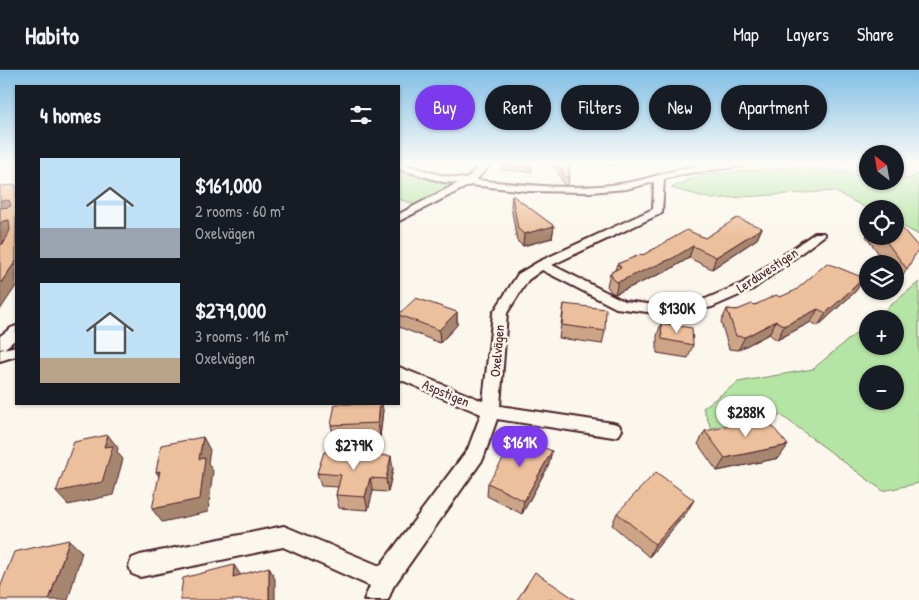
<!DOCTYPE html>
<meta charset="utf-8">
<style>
:root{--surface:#171b24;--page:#20242c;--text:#f1f3f6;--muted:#9ea1a6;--line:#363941;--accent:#7c3aed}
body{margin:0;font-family:"Patrick Hand",sans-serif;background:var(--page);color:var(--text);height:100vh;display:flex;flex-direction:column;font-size:19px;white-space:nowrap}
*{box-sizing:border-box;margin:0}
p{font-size:16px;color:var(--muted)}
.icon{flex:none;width:28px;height:28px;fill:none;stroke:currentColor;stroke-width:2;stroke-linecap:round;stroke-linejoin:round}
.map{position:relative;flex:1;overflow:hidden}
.panel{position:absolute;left:15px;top:15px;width:385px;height:320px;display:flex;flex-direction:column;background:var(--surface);border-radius:0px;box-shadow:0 1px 4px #0004}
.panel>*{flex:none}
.guide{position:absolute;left:415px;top:15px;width:429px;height:45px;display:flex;gap:10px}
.needle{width:32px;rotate:329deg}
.fabs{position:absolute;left:859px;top:75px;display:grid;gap:10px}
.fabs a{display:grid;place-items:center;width:45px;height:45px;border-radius:50%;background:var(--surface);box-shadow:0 1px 4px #0004;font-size:25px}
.price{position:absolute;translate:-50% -42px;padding:0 11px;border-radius:18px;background:#fff;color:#222;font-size:16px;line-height:32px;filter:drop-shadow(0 1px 2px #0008)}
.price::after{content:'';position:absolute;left:50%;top:30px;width:15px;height:11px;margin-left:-8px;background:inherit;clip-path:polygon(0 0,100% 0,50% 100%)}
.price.current{background:var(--accent);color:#fff}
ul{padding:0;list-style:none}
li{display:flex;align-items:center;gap:15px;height:125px;padding:0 25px}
li span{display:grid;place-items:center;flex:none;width:140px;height:100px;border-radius:0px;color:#555}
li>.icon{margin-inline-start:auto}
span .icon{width:60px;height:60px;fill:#fffc;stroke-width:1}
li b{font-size:21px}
h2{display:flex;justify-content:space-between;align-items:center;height:60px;padding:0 25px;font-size:21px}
.chip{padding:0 18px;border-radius:22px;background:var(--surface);box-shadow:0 1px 4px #0004;font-size:18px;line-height:45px}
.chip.current{background:var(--accent);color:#fff}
header{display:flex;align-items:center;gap:30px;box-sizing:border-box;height:70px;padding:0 25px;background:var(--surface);border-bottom:1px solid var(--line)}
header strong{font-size:24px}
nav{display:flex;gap:28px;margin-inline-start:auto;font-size:18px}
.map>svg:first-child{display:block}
</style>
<header>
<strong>Habito</strong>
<nav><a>Map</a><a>Layers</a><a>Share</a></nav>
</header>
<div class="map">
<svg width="919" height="530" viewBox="0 0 919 530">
<rect width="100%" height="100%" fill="#fbf7ec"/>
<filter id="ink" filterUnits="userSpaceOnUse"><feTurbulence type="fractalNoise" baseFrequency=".02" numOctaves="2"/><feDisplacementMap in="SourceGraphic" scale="10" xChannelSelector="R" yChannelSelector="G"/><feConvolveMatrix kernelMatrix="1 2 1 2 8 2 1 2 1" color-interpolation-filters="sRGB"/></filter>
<g filter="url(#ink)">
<g fill="#b5e5a5" stroke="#808268" fill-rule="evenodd">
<path d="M803,96l64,11 1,4h27v-2h14l10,-6v62l-24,-13v-13h-27l-34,-18 -122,8 -41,-11 29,-13z"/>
<path d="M399,99l52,16 -35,20 -17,-6z"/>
<path d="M919,212v201l-36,8 -102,-76 -70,13 -8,-20 35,-26 75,-13 54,-45 1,22h27v-27h-21zM868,304h27v27h-27z"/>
</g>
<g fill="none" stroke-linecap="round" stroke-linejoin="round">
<defs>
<g id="minor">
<path d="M399,93l45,13 22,3 16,-16h10l-16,17c49,5 101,11 150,3 21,-3 42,-12 63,-16 19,-3 38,-4 57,-4l-4,3 -53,7 -25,6 -2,34 -110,52 72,36 39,5 17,-1 23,-5 40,-17 72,-50h8l2,2 -72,54 -41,18 -32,6 -17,1 -47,-6 -74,-38 -14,10 -21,33 -7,93 113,17 6,2 3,5 -3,5 -6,2 -116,-18 -14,40 -90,128 -5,13h-24l6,-14 -87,-39 -143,30 -8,-3 -3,-8 3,-8 8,-3 144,-29 96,40 88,-117 13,-35 -82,-35v-12l84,34 10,-88 25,-39 20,-12 115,-53 1,-27 -28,7 -36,3 -62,-1 -58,-6 -71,36v-7l59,-31 -15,-1 -44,-13z"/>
<path d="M16,256v13l-11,9 -5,1v-13l11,-8z"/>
<path d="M16,276v10l-16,5v-11z"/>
</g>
</defs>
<use href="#minor" stroke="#4a1f2b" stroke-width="4"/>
<g stroke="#4a1f2b" stroke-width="2" stroke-dasharray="0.5 2.5" stroke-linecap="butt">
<path d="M814,93l54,11"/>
<path d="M895,106h9l15,-8"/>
</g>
<use href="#minor" fill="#fbf7ec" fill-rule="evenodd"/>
</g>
<g fill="#cca587" stroke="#4a1f2b">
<path d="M553,93h16v14l-1,8h-4z"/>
<path d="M604,93h18l-12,3z"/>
<path d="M850,93h18v6h-1z"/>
<path d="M501,95l31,2v5l-31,-2z"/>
<path d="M512,125l42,31 -2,12 -29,8 -6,-5 -6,-35z"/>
<path d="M762,158l-5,11 -45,30 -23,-11 -20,12 -54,24 -4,-2 -4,-6 3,-13 5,-3 2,-6 26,-9 62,-17z"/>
<path d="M868,164v2h27l12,33 -8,13 -4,-5v-13h-9l-20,-28z"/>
<path d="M856,221l-38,35 -7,-4 -34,18 -8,-6 -31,16 -9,-1 -8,-27 6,-13 10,1 43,-13z"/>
<path d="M564,234l41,27 -3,13 -43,-6z"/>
<path d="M457,242v13l-17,18 -41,-16v-13z"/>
<path d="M661,253l32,22 -5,13 -31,-5v-17z"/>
<path d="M383,340l-3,27 -46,1 -3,-13z"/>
<path d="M705,361l74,27 -62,13 -19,-27z"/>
<path d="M549,394l-27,50 -35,-18 1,-13z"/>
<path d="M393,399l-5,23 -15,-1 -5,19 -29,-2 -3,-13 2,-8 -17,-1 -4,-13z"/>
<path d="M687,442l-38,45 -37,-32 5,-12z"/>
</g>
<g fill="#a6866e" stroke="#4a1f2b">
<path d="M611,93h11l-12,3z"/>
<path d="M9,130l7,11 -16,2v-12z"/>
<path d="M9,150l2,13 -7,6 -4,17v-32l3,-3z"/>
<path d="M554,156l-2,12 -29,8 1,-12z"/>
<path d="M762,158l-5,11 -45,30 4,-12z"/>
<path d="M693,176l-4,12 -20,12 -54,24 3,-12z"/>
<path d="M16,191v25l-16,24v-26z"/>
<path d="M864,208l-8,13 -38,35 8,-13z"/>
<path d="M818,239l-7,13 -34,18 7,-14z"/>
<path d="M457,242v13l-17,18 -1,-13z"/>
<path d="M776,251l-7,13 -31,16 7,-13z"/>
<path d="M380,334h2l1,6 -3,27 -2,-14z"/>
<path d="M108,365l10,13 -1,4 6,7 -10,36 -45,10 -12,-13 48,-45z"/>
<path d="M203,367l7,13 -2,13 5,8 -5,41 -46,10 -10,-13 47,-50z"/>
<path d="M788,375l-9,13 -62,13 8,-13z"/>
<path d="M552,381l-3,13 -27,50 2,-13z"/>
<path d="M391,386l2,13 -5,23 -2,-13z"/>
<path d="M160,401l5,14 -9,-13z"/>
<path d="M370,408l3,13 -5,19 -3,-13z"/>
<path d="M694,430l-7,12 -38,45 6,-13z"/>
<path d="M69,470l13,12 -14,48h-19z"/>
<path d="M234,495l8,12h-9z"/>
<path d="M269,497l6,12v21h-6z"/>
</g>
<g fill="#edc09d" stroke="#4a1f2b">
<path d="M503,93h28l1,4 -31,-2z"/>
<path d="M558,93h11v14h-4z"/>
<path d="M16,115v76l-16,23v-39l4,-2 6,-13 -1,-10 -6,1 -3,3v-16l9,-1 2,-1 -2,-6 -9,1v-15z"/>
<path d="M512,125l42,31 -30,8 -6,-5z"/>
<path d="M737,148l25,10 -46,29 -23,-11 -20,12 -55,24 -4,-2 -4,-7 11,-6 -4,-3 25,-10 1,1 44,-25 18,8z"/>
<path d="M895,157l7,1 17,20 -12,21 -25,-33h13z"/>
<path d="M827,193l37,15 -38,35 -8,-4 -34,17 -8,-5 -31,16 -9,-1 -9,-27 10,1 15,-6 3,1 21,-10 4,2 16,-7z"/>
<path d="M416,228l41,14 -18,18 -40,-15v-1z"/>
<path d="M564,234l42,5 -1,22 -43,-6z"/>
<path d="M661,253l31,5 1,17 -31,-6z"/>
<path d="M335,334h45l-2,19 -47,2z"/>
<path d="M766,349l22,26 -63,13 -20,-27z"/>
<path d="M108,365l-4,12 9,-1 -11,36 -46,10 18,-50z"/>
<path d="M518,366l34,15 -28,50 -36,-18z"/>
<path d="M203,367l-4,22 6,-1 -5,41 -48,10 8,-38 -4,1 5,-27z"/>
<path d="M324,382l67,4 -5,23 -16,-1 -5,19 -29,-2 5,-20 -24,-2z"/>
<path d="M656,402l38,28 -39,44 -38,-31z"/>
<path d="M69,470l-20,60h-49v-12l14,-36z"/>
<path d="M234,495l-1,12 36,-10v33h-89l3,-22z"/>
<path d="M535,502l41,28h-59z"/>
</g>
</g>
<linearGradient id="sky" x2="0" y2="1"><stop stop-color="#80bfe6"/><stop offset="0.56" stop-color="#fdfbf6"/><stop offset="1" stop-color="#fdfbf6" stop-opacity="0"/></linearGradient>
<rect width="919" height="167" fill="url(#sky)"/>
<g text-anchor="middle" stroke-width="5" stroke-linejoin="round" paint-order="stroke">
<g font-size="14" fill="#4a1f2b" stroke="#fbf7ec">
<text transform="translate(767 200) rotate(-33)" y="5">Lerduvestigen</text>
<text transform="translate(497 281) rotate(-85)" y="5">Oxelvägen</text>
<text transform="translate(446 323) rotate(23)" y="5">Aspstigen</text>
</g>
</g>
</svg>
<div class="fabs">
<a><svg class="needle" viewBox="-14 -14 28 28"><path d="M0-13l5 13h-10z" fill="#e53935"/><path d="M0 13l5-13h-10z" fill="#9ea1a6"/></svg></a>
<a><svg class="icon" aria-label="locate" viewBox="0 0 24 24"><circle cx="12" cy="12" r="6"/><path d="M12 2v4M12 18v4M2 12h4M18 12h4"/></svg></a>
<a><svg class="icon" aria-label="layers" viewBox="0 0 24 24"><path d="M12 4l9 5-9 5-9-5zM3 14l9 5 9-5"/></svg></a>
<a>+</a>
<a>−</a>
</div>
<b class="price" style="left:677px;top:264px">$130K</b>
<b class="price" style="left:746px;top:368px">$288K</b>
<b class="price current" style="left:520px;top:398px">$161K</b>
<b class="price" style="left:354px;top:401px">$279K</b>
<div class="guide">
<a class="chip current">Buy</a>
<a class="chip">Rent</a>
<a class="chip">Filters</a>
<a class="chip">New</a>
<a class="chip">Apartment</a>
</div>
<section class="panel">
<h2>4 homes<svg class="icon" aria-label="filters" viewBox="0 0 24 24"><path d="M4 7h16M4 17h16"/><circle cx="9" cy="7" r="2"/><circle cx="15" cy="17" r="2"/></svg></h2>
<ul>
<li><span style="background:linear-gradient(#bfe0f5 70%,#9aa5b1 0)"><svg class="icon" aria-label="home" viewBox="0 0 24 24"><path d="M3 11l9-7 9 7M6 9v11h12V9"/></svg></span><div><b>$161,000</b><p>2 rooms · 60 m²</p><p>Oxelvägen</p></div></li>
<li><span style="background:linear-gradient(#bfe0f5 75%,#b9a48a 0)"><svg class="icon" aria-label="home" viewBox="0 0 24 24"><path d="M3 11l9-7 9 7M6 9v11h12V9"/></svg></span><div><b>$279,000</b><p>3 rooms · 116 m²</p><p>Oxelvägen</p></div></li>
</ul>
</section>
</div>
